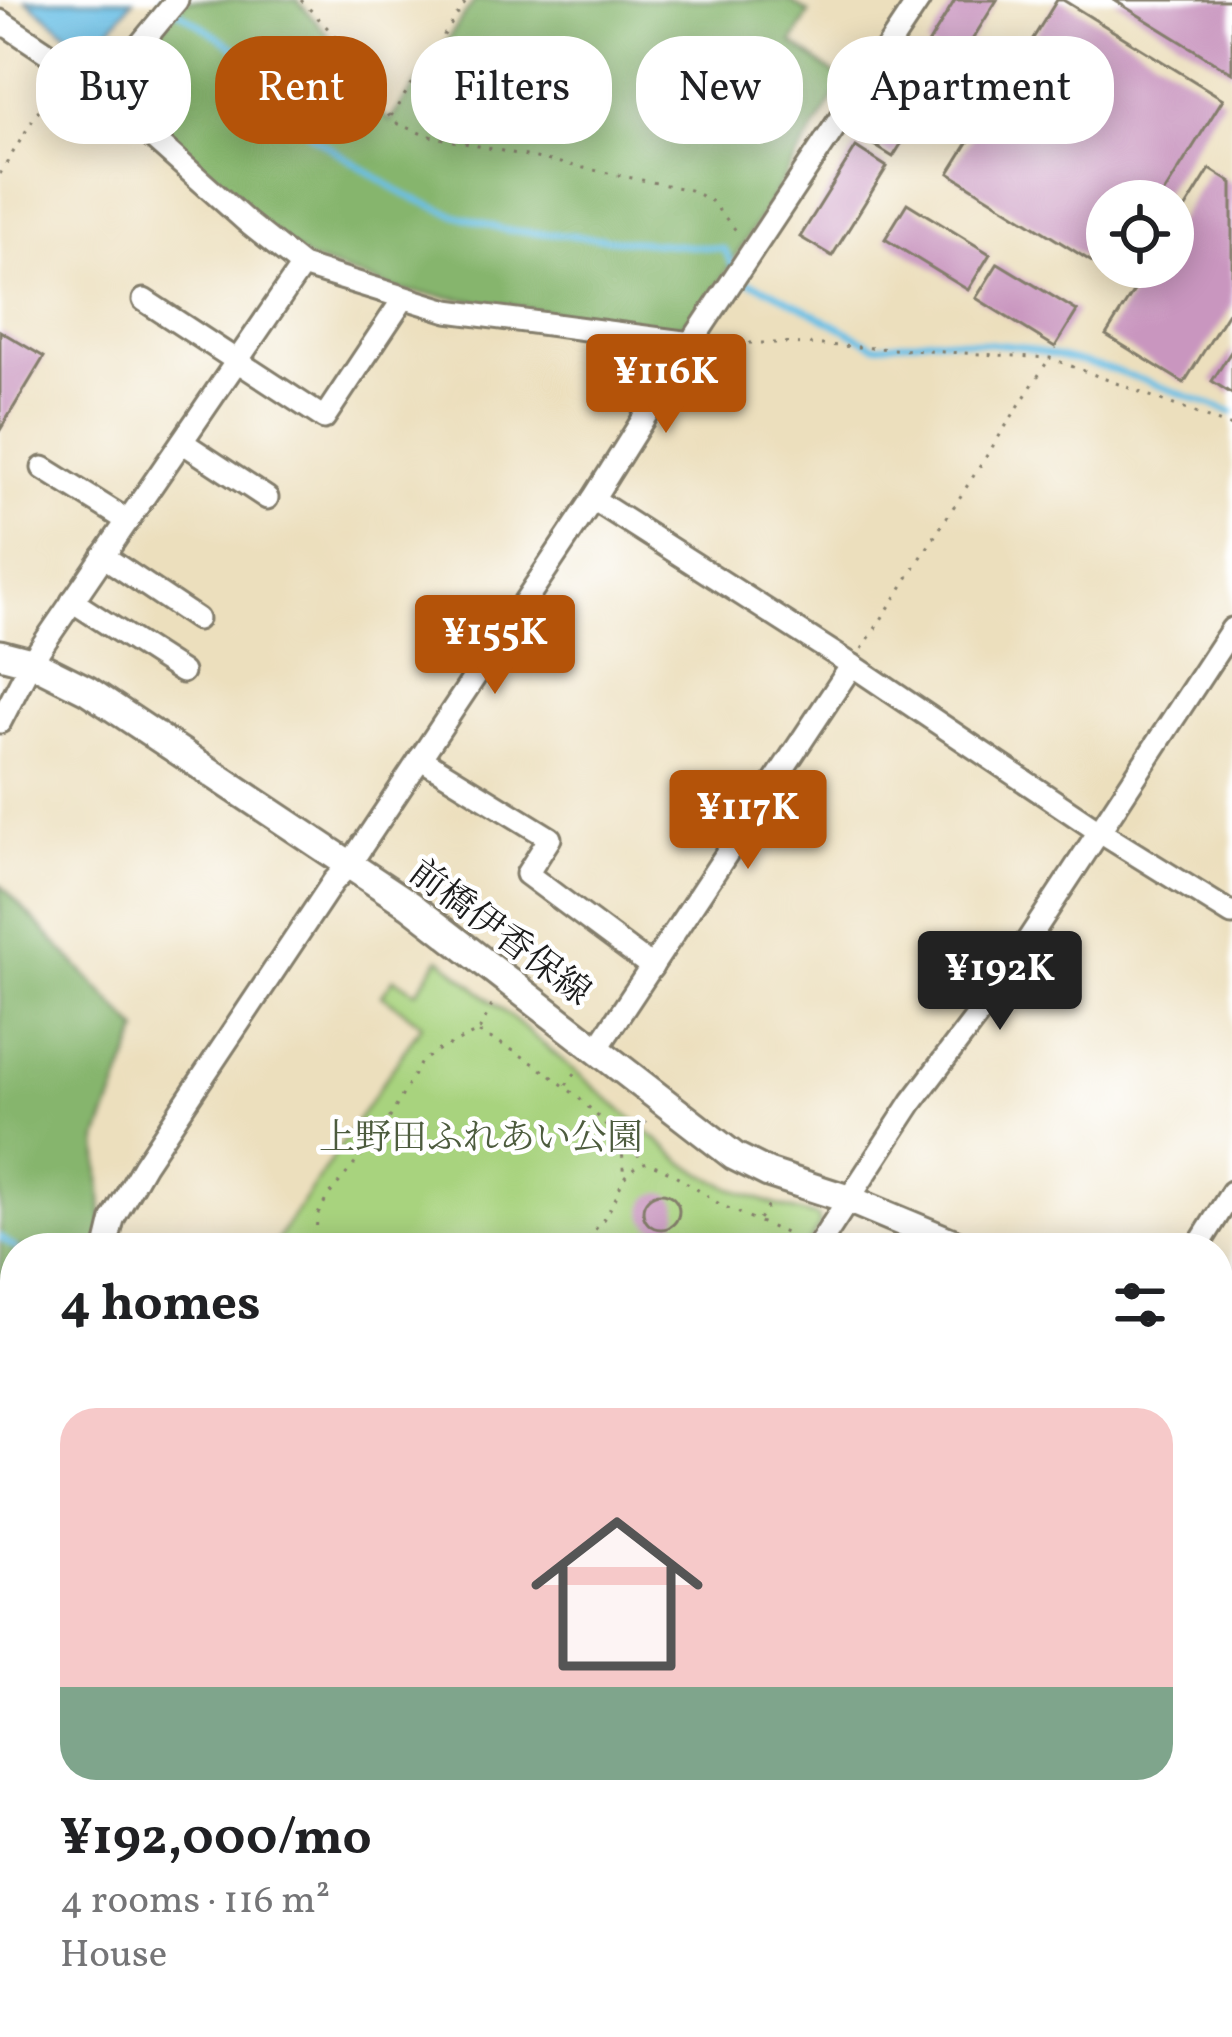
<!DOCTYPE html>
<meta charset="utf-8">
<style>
:root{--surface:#fff;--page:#f6f6f6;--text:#202124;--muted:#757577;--line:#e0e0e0;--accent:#b45309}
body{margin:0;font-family:Vollkorn,"Noto Serif JP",serif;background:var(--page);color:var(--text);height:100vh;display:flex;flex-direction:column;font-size:45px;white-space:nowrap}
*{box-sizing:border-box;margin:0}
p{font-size:39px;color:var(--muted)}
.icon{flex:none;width:66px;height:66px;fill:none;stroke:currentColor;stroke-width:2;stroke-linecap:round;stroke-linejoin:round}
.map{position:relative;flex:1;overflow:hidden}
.side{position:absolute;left:0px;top:1233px;width:1233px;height:804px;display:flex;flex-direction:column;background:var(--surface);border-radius:48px 48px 0 0;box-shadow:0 6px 30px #0003}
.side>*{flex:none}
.top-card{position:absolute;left:36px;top:36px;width:1161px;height:108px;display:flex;gap:24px}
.controls{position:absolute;left:1086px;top:180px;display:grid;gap:24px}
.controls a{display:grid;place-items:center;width:108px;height:108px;border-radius:50%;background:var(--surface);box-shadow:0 6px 30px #0003;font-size:60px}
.price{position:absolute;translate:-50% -102px;padding:0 27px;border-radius:12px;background:var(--accent);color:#fff;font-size:39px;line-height:78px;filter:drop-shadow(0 3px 6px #0008)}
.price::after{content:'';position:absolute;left:50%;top:72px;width:36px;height:27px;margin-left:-18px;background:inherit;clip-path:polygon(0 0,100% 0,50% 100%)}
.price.on{background:#222;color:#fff}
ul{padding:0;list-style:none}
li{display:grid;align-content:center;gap:24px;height:636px;padding:0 60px}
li+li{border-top:3px solid var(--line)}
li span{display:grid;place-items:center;height:372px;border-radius:36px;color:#555}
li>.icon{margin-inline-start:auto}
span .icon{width:216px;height:216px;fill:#fffc;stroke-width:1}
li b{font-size:51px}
h2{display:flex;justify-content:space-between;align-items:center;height:144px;padding:0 60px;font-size:51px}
.chip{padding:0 42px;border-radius:48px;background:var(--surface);box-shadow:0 6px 30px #0003;font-size:42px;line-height:108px}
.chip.on{background:var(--accent);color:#fff}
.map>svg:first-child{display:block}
</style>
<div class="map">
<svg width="1232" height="2037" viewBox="0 0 1232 2037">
<rect width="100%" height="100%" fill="#fff"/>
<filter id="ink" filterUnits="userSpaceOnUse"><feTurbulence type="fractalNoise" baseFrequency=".00833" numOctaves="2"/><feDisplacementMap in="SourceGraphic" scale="24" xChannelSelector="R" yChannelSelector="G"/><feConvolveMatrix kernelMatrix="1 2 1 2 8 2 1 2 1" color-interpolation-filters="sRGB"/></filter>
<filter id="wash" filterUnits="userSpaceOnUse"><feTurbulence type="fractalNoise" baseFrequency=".004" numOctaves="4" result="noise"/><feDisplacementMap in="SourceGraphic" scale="48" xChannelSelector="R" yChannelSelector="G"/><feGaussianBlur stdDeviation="2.7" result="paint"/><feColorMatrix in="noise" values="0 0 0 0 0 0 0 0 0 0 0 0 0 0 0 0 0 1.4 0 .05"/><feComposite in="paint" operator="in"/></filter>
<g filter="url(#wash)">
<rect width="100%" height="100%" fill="#ecdfbd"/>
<path fill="#a8d37e" stroke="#62784d" stroke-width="3" d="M440,958l246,206c42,26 85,41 132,53l2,8 -15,23h-533l150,-224 -40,-29 12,-17 22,14z"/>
<g fill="#86b56d" stroke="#516844" stroke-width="3">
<path d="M185,0h112l37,42 46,71 10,8 85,-121h314l20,13 -17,30 52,38 -133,216 -34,33 -279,-40 -90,-31 -56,-41 -141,-128z"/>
<path d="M0,884l139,147 -41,108 6,109h-89v225l-15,-12z"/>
<path d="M1232,1688v185l-14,-1v-179z"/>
</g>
<path fill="#6ac0e6" stroke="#436e81" stroke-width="3" d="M26,0h107l-42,52z"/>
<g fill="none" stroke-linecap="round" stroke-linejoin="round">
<g stroke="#6ac0e6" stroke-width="6">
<path d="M162,0l73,48 33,34 11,18 33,36 93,59 48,19 52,16 219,19 10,19"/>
<path d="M741,279l31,12 103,55 60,-8 82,8 100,25 115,41"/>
<path d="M0,1237l15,11"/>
<path d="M1218,1674l14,-3"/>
<path d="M0,1991l15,15"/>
</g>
</g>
<g id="blocks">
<g fill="#c996bf">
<path d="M955,0h42l-40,64 -30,-18z"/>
<path d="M1057,0h6l160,99 -64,102h-52v66h11l-5,8 -164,-102z"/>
<path d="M1114,0h118v73z"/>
<path d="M920,50l29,17 -56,90 -29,-18z"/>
<path d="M856,147l31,20 -55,89 -32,-19z"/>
<path d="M1210,169l22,14v123l-48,77 -78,-48 43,-68h24v-38z"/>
<path d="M907,203l83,51 -22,36 -83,-51z"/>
<path d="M998,263l79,48 -22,36 -79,-49z"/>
<path d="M0,331l44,26 -44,73z"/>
<path d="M1232,350v44l-20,-13z"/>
<circle cx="661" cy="1211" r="18"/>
</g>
</g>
</g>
<g filter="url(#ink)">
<use href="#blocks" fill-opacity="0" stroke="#847e6c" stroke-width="3"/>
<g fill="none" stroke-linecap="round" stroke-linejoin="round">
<defs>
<g id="minor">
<path d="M0,21l66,44 35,27 147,131 54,43 146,45 243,32"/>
<path d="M101,92l76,-92"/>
<path d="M144,300l180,118 80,-120"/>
<path d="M182,442l85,56"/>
<path d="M43,468l85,53"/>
<path d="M593,499l259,166 248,167 132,82"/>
<path d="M103,556l94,63"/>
<path d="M72,601l110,71"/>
<path d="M0,722l31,-60 271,-396"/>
<path d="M420,758l130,80 -23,36 125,93"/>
<path d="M597,1049l255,-384"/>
<path d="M106,1248l7,-29 31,-54 189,-283 17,-18 243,-365 98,-156 228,-343"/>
<path d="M817,1248l95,-146 72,-95 248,-378"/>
<path d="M1197,1248l35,-56"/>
<path d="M1218,1322l14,9"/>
<path d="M0,1504l15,42"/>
<path d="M1218,1610l14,3"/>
<path d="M0,1811l15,9"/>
<path d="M1218,1893l14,3"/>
<path d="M1218,1958l14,-11"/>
<path d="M184,2022l11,15"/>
<path d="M640,2022l21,15"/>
<path d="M876,2022l28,15"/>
<path d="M0,2030l7,7"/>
<path d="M23,2037l15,-15"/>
<path d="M331,2037l5,-15"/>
<path d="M795,2037l14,-15"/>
<path d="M1109,2037l21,-15"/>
</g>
<g id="major">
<path d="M0,654l31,8 56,28 323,215 324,251 34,17 80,26 117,49"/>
<path d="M1218,1447l14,10"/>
</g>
</defs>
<use href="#minor" stroke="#847e6c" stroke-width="27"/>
<use href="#major" stroke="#847e6c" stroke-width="33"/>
<g stroke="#847e6c" stroke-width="3" stroke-dasharray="3 9" stroke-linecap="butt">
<path d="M301,0l37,39 52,78 8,7 27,11 265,55 21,11 29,34"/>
<path d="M391,116l76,-116"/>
<path d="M0,174l55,-91"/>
<path d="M713,343h75l262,15 182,69"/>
<path d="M862,649l187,-290"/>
<path d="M479,1033c41,17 122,73 141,114 4,10 3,17 3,28"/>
<path d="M566,1085l13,-17"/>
<path d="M618,1142l16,-2 12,-18"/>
<path d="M635,1142l5,20"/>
<path d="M759,1219l13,-19"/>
<path d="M322,1248l-6,-8 1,-24 11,-20 55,-66 38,-68 19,-13 38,-17 18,-34"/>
<path d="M580,1248c10,-13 23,-26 31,-41 13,-22 7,-35 36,-45l25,11 49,32 66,29 4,14"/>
</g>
<use href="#minor" stroke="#fff" stroke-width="21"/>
<use href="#major" stroke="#fff" stroke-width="27"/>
</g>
</g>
<g text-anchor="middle" stroke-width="9" stroke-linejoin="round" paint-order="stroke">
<g font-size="36" fill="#1c1c1c" stroke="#fff">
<text transform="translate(501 931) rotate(37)" y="13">前橋伊香保線</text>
</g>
<g font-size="36" fill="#4d5c3e" stroke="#fff">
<text x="481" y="1149">上野田ふれあい公園</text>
</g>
</g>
</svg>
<div class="controls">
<a><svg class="icon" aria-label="locate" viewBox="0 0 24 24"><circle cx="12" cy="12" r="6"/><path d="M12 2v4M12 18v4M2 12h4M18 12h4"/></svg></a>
</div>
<b class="price" style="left:666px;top:436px">¥116K</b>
<b class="price" style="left:495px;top:697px">¥155K</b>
<b class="price" style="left:748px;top:872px">¥117K</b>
<b class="price on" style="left:1000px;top:1033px">¥192K</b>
<div class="top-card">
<a class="chip">Buy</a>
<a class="chip on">Rent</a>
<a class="chip">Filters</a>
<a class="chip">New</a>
<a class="chip">Apartment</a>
</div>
<section class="side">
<h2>4 homes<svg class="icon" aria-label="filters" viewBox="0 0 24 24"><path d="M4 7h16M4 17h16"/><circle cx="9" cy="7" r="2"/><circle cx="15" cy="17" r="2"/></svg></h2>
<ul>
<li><span style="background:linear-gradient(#f6c9c9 75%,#7fa58c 0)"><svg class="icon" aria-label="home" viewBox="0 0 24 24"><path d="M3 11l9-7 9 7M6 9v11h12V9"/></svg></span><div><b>¥192,000/mo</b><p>4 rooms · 116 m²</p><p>House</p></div></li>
</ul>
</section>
</div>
